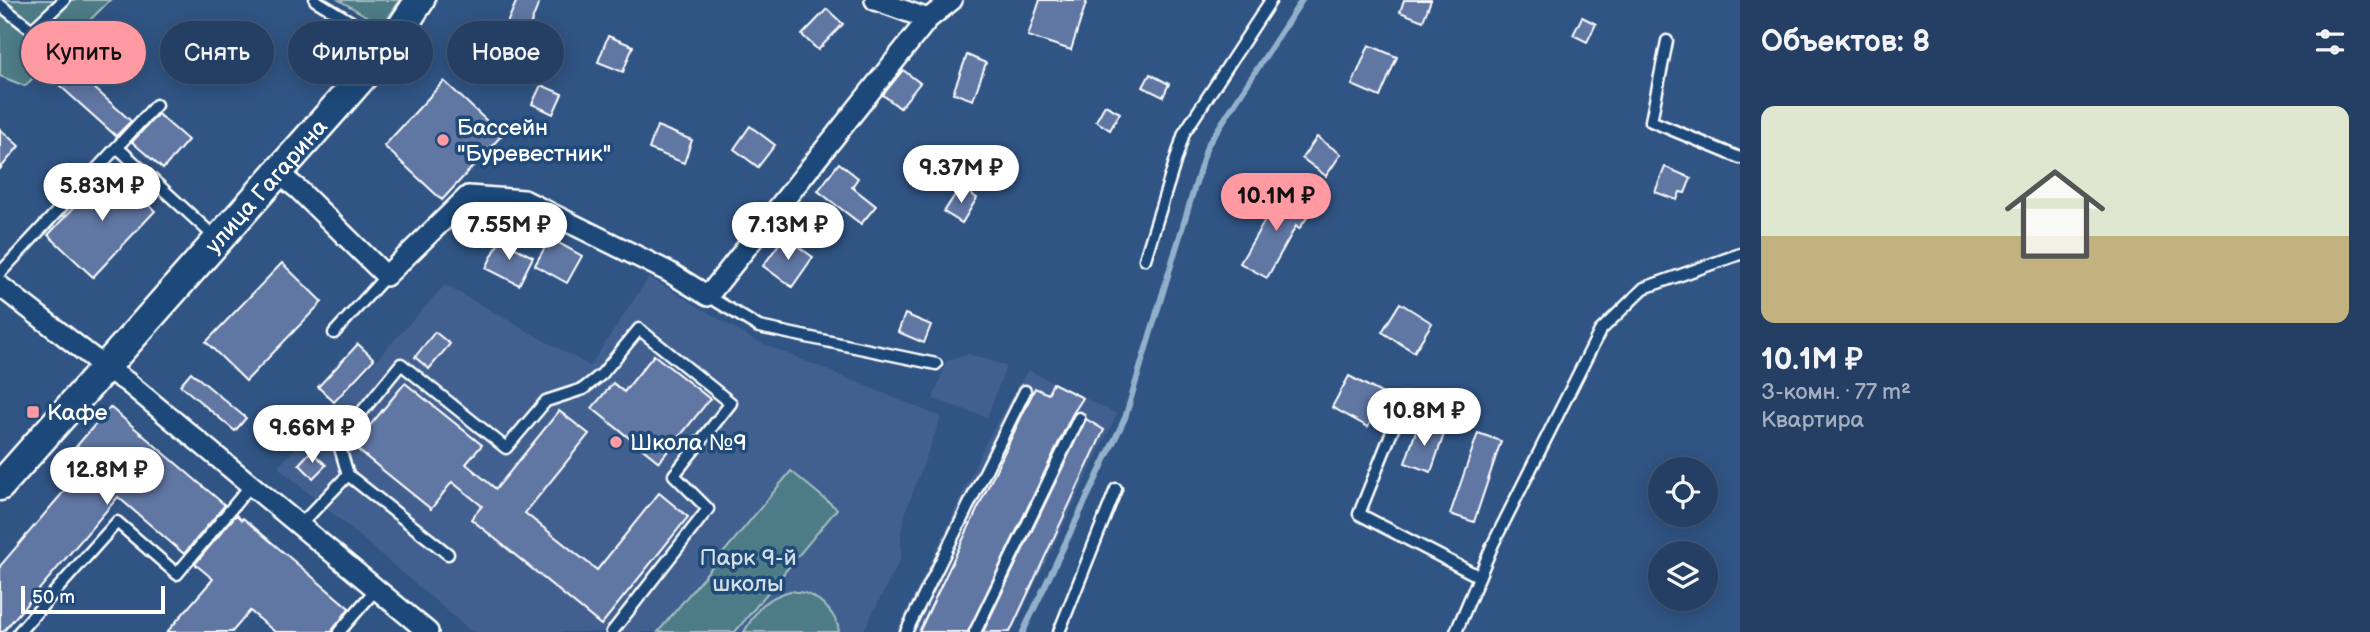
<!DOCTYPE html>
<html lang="ru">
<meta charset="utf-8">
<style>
:root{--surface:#243f63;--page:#304a6c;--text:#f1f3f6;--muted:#a3afbe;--line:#415878;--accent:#ff9aa2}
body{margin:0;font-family:"Balsamiq Sans",sans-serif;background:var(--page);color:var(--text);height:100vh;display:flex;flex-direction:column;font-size:26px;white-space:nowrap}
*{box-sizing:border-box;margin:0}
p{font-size:23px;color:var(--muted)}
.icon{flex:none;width:38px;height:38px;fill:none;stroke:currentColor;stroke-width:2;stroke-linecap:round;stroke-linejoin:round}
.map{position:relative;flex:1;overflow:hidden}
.sheet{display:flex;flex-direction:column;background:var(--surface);width:630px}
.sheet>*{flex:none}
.banner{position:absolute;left:21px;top:21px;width:665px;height:63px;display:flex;gap:14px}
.controls{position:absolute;left:1648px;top:457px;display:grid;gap:14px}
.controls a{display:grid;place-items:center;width:70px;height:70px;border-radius:50%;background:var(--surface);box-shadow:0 4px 18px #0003,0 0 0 2px var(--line);font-size:35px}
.scale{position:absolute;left:21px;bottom:18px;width:144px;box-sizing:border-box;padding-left:7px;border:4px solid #fff;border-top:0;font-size:19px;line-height:24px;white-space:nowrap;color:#fff;-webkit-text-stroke:5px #1f4a7a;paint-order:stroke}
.price{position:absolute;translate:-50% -60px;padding:0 16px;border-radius:24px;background:#fff;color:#222;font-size:23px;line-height:46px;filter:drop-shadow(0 2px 4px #0008)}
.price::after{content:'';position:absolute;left:50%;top:42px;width:21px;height:16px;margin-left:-10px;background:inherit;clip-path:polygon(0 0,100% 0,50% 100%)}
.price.current{background:var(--accent);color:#111}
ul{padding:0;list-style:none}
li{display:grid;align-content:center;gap:14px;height:371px;padding:0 21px}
li span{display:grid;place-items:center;height:217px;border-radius:14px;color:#555}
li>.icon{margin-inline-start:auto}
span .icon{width:126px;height:126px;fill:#fffc;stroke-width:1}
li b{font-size:30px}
h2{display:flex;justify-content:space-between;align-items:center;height:84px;padding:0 21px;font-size:30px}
.pill{padding:0 24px;border-radius:32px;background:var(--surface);box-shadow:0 4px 18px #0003,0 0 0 2px var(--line);font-size:24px;line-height:63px}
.pill.current{background:var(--accent);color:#111}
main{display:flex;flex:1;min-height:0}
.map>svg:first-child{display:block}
</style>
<main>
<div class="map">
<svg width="1740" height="632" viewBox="0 0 1740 632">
<rect width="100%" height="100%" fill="#305484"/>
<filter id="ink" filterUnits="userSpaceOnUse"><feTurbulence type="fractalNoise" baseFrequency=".0143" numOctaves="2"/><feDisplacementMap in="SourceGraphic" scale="14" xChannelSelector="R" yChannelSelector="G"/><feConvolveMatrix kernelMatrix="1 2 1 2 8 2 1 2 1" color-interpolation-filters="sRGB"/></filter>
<g filter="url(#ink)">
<g fill="#43618f">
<path d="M649,277l105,63 187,77 -35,93 -5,24v24l-38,74h-391l-194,-165 167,-182 145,81z"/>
<path d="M969,354l37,12 -19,51 -54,-18 14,-38z"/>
<path d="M1028,370l89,44 -105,218h-116l45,-91 44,-97z"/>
</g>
<g fill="#4d7c86" stroke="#a6bec2" stroke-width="2">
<path d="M0,0h110l-85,86 -25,-10z"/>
<path d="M339,0h61l-17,26z"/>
<path d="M791,471l46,38 -102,123h-77z"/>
<path d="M790,591c6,1 13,1 17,3 15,5 31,23 32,38h-95c14,-24 19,-33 46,-41z"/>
</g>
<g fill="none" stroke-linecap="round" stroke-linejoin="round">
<path stroke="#93b0cb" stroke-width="6" d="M1023,632l102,-214 82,-272 95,-146"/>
</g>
<g fill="#6176a3" stroke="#fff" stroke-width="2">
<path d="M517,0h23l-14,36 24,6 -8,27 -48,-14 8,-26 2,1z"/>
<path d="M1040,0h47l-16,50 -43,-14z"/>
<path d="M1404,0h27l-8,21 -23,-9z"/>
<path d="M827,9l16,15 -25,26 -16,-15z"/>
<path d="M1582,17l14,7 -9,18 -14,-7z"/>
<path d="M608,36l25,10 -10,26 -25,-10z"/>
<path d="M1369,45l28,12 -17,40 -28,-12z"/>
<path d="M967,55l19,8 -13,37 -20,-7z"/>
<path d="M63,60l68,61 -15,15 -67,-60z"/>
<path d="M903,70l17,13 -20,25 -17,-13z"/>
<path d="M1150,74l19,10 -6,13 -20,-10z"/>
<path d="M444,81l58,54 -60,65 -58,-54z"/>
<path d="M541,85l21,9 -9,20 -21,-10z"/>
<path d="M1105,105l15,8 -10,17 -14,-9z"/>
<path d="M158,114l30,26 -25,29 -31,-27z"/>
<path d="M657,126l35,14 -8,23 -35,-14z"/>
<path d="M750,126l25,19 -17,22 -24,-18z"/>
<path d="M0,129l19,17 -19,23z"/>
<path d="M1317,137l24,17 -15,22 -24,-18z"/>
<path d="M839,163l19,15 -6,9 24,19 -15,18 -43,-33z"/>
<path d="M1665,167l26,11 -6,15 -5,-1 -3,8 -22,-8z"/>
<path d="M110,169l45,42 -62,66 -45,-42z"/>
<path d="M960,187l17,11 -15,25 -18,-11z"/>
<path d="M1283,189l30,20 -14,20 -3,-3 -29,52 -27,-15z"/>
<path d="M784,237l29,20 -21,30 -29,-21z"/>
<path d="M550,238l32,18 -15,27 -32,-18z"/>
<path d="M500,240l33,17 -14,28 -33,-17z"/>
<path d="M282,263l40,39 -76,79 -40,-39z"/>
<path d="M1400,303l32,20 -18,29 -32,-20z"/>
<path d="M905,314l26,11 -7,18 -26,-11z"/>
<path d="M435,332l15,12 -21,25 -14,-12z"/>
<path d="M358,344l16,15 -40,43 -16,-15z"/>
<path d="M654,355l56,44 -51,63 -67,-54 21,-25 11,9z"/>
<path d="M191,372l55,46 -11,13 -55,-46z"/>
<path d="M1349,376l36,19 -17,32 -36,-20z"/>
<path d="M405,383l77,62 -16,19 30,25 63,-78 30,23 -64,79 72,57 62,-77 29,24 -87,108 -130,-106 11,-13 -30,-24 -21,27 -78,-63z"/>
<path d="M1053,383l30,15 -11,17 -104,217h-49l116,-244 13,6z"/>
<path d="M110,407l115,98 -41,49 -66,-57 -115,135h-3v-66l84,-98 -15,-13z"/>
<path d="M1086,419l18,11 -94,202h-27z"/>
<path d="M1418,425l26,9 -13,38 -26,-9z"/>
<path d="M1478,433l23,8 -27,81 -24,-8z"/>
<path d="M311,451l15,14 -13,13 -14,-14z"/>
<path d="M236,515l6,5 1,-2 106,90 -17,24h-57l-25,-21 -18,21h-65l46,-53 -18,-15z"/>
</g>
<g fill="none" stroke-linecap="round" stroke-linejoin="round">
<defs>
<g id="lane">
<path d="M315,0l74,45"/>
<path d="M0,5l32,25 32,-30"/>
<path d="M1667,41l-16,80 89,37"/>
<path d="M117,147l39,-42"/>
<path d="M1145,259l39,-126 87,-133"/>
<path d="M0,273l117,-126 100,92"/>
<path d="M708,296l51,31 177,37"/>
<path d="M334,333l52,-57"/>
<path d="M1405,399l-46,115 119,62"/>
<path d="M348,475l-10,-34 63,-77 105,84 40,-47 37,-12 19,-15 37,-45 92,74 -57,72 34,34 -96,123"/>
<path d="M300,525l48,-50 100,79"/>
<path d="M19,632l98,-110 60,52 74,-89"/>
<path d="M339,632l38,-44"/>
<path d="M906,632l119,-241"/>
<path d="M975,632l104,-214"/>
<path d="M1059,632l57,-143"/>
<path d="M1456,632l37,-88 107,-213 44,-43 96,-34"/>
</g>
<g id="street">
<path d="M875,0l53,19 24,-19"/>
<path d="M277,172l22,18 87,86 82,-80 56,4 145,72 39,24 220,-277"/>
<path d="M0,286l106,82 21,14 301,250"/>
</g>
<g id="secondary">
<path id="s1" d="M0,486l335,-378 55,-63 30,-45"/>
</g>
</defs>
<use href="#lane" stroke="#fff" stroke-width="15"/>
<use href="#street" stroke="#fff" stroke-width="24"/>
<use href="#secondary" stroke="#fff" stroke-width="33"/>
<use href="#lane" stroke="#1f4a7a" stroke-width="10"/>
<use href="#street" stroke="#1f4a7a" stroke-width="19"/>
<use href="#secondary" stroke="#1f4a7a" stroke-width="28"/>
</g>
</g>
<g fill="#ff9aa2" stroke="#1f4a7a" stroke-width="2.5">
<circle cx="443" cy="140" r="7"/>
<rect x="26" y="405" width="14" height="14" rx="3.5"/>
<circle cx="616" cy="442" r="7"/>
</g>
<g text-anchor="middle" stroke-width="7" stroke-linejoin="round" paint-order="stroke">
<g font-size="23" fill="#fff" stroke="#1f4a7a" text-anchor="start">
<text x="457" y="135">Бассейн<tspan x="457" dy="26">"Буревестник"</tspan></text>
<text x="47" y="420">Кафе</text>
<text x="630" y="450">Школа №9</text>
</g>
<g font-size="23" fill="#fff" stroke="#1f4a7a">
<text dy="8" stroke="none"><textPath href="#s1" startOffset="401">улица Гагарина</textPath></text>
</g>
<g font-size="23" fill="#d2dee1" stroke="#1f4a7a">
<text x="748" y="565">Парк 9-й<tspan x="748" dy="26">школы</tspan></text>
</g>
</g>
</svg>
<div class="controls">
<a><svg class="icon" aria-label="locate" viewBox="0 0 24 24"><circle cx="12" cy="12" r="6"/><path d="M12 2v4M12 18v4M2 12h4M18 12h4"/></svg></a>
<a><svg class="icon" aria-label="layers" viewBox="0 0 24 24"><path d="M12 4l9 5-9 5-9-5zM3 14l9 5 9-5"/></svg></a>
</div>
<div class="scale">50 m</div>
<b class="price" style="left:961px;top:205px">9.37M ₽</b>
<b class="price" style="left:102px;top:223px">5.83M ₽</b>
<b class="price current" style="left:1276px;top:233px">10.1M ₽</b>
<b class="price" style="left:509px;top:262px">7.55M ₽</b>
<b class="price" style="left:788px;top:262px">7.13M ₽</b>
<b class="price" style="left:1424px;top:448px">10.8M ₽</b>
<b class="price" style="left:312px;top:465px">9.66M ₽</b>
<b class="price" style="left:107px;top:507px">12.8M ₽</b>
<div class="banner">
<a class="pill current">Купить</a>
<a class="pill">Снять</a>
<a class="pill">Фильтры</a>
<a class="pill">Новое</a>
</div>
</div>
<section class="sheet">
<h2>Объектов: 8<svg class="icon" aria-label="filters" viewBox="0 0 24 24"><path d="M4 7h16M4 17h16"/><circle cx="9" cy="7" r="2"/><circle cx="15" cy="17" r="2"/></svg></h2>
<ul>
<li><span style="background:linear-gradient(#dfe7d0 60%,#c2b280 0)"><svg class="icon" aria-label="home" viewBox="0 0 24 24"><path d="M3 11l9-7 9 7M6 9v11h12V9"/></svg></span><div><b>10.1M ₽</b><p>3-комн. · 77 m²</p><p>Квартира</p></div></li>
</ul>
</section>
</main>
